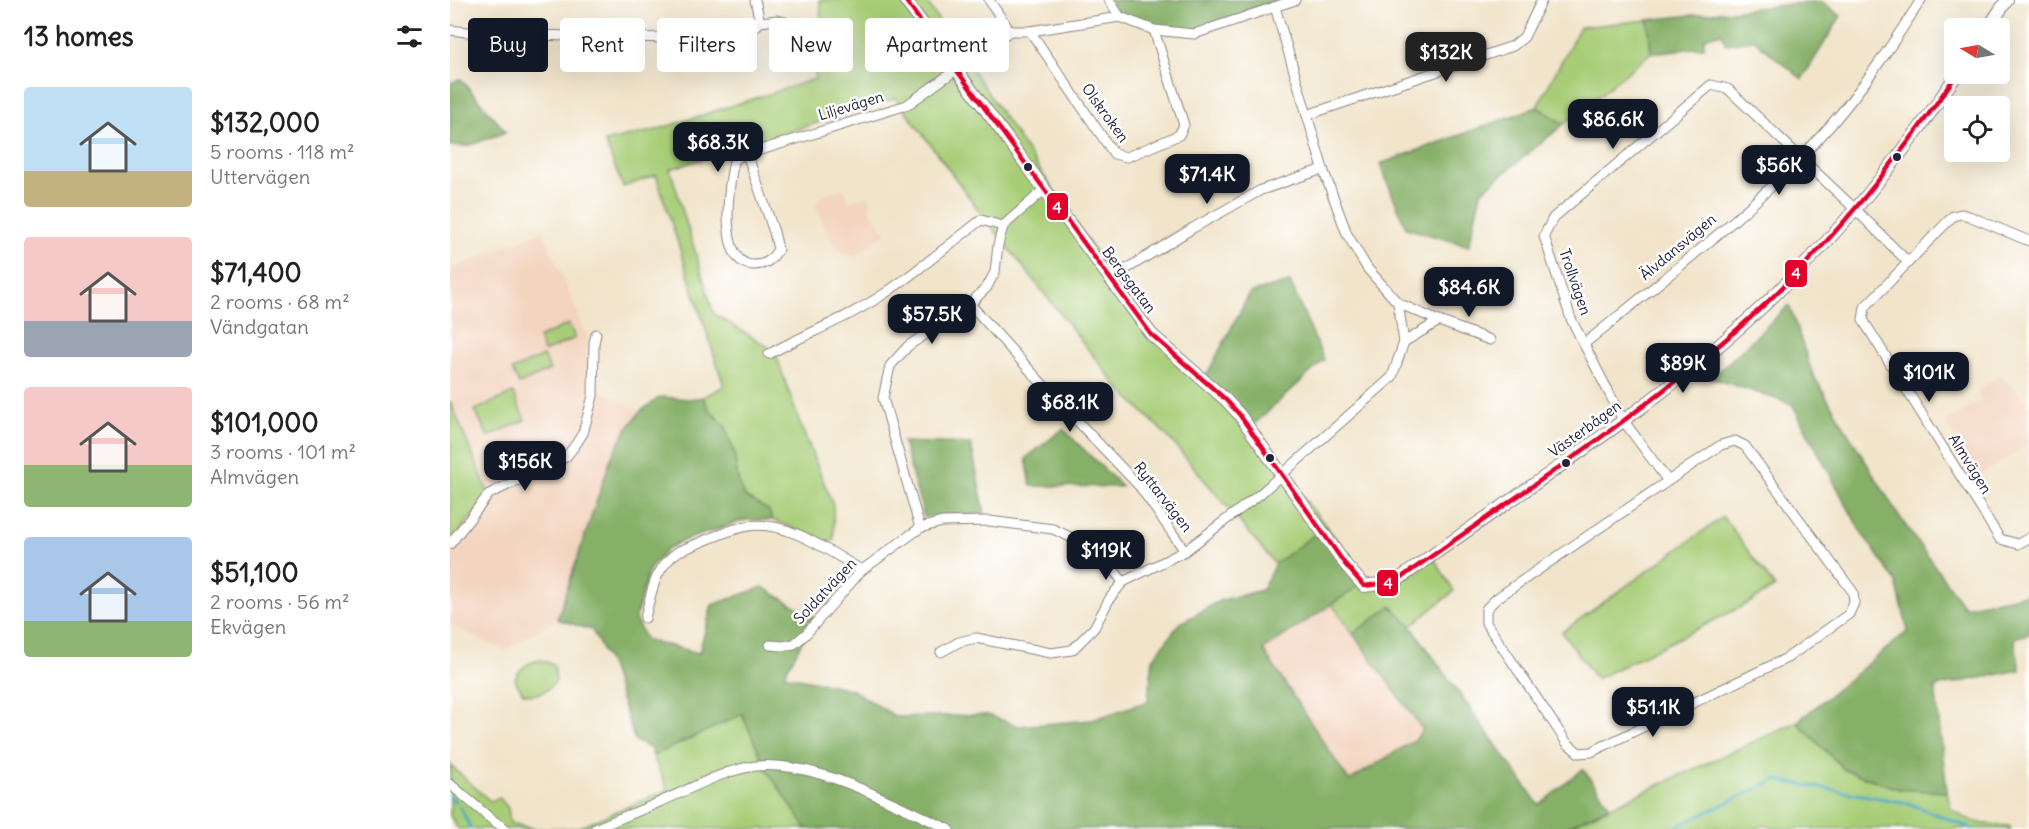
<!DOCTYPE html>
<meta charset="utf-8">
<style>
:root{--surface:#fff;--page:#f6f6f6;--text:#222;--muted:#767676;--accent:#111827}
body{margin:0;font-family:Delius,sans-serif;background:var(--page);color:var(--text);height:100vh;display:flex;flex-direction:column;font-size:22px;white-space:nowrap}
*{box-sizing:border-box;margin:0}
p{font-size:20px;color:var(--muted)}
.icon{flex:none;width:33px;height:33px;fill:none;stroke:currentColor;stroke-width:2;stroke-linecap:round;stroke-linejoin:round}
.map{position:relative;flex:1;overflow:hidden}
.sheet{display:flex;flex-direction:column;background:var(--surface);width:450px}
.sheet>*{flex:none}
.guide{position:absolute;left:18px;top:18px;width:570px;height:54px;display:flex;gap:12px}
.needle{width:39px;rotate:280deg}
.tools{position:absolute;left:1494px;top:18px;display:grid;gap:12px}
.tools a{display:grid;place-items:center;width:66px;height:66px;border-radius:6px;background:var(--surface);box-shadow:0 6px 24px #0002;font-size:30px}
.price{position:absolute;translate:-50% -51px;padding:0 14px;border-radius:12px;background:var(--accent);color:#fff;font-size:20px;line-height:39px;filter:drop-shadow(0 2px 3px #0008)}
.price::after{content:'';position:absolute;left:50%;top:36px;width:18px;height:14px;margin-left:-9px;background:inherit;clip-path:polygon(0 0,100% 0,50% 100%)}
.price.active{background:#222;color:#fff}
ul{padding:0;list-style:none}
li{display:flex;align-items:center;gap:18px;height:150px;padding:0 24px}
li span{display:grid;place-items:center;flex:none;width:168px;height:120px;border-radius:6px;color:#555}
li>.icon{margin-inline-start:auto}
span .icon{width:72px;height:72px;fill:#fffc;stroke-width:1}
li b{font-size:26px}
h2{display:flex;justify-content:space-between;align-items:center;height:72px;padding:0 24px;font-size:26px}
.tag{padding:0 21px;border-radius:6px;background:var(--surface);box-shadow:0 6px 24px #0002;font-size:21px;line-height:54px}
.tag.active{background:var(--accent);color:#fff}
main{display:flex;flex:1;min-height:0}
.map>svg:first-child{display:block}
</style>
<main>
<section class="sheet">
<h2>13 homes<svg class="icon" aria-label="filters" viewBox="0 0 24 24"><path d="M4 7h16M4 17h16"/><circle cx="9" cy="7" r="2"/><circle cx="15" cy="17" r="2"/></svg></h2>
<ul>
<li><span style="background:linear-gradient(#bfe0f5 70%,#c2b280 0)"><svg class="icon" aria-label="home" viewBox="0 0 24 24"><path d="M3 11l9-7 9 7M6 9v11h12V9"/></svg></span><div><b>$132,000</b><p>5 rooms · 118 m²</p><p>Uttervägen</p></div></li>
<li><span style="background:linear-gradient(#f6c9c9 70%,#9aa5b1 0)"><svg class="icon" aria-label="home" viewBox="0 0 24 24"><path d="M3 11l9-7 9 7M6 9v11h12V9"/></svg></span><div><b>$71,400</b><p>2 rooms · 68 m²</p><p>Vändgatan</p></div></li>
<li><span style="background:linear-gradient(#f6c9c9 65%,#8fb573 0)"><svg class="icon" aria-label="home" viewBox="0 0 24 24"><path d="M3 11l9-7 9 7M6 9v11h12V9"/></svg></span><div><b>$101,000</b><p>3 rooms · 101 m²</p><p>Almvägen</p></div></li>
<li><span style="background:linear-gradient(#a9c7e8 70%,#8fb573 0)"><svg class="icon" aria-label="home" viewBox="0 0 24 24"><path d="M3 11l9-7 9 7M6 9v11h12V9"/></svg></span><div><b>$51,100</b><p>2 rooms · 56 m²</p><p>Ekvägen</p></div></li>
</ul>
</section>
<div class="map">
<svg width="1579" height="829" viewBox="0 0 1579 829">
<rect width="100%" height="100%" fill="#fff"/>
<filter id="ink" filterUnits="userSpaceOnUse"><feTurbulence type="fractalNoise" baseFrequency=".0167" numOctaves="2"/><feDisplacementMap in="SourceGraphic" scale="12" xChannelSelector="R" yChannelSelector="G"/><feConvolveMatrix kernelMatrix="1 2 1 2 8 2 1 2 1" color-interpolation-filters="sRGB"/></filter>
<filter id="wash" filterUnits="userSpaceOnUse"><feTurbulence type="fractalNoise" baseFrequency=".008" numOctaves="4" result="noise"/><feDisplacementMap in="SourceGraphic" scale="24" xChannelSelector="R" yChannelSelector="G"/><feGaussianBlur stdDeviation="1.35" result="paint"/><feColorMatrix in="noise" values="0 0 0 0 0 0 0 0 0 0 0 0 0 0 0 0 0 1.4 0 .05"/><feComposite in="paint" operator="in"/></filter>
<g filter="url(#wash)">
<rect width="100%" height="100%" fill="#f1e4ca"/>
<g fill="#f3d4be">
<path d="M394,188l5,14 18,-7 4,6 -2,8 18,24 -31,22 -20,-5 -20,-44 3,-9z"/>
<path d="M93,231l44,104 3,50 51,26 -15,19 -15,28 -54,161 -52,31 -55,-24v-361l3,3z"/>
<path d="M1550,375l29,27v43l-51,31 -33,-54 36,-22 -5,-8z"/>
<path d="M882,604l91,125 -8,11 -66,41 -86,-131z"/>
</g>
<g fill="#a8cd77" stroke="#657859" stroke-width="1.5">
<path d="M369,0h106l226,334 74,65 101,127 -51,38 -105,-125 -53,-53 -137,-174 -84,-114 -226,71 44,145 53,32 10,12 24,68 32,79 1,33 -4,5 -57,-23 -5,-10 -23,-13 -7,-17 -4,-28 -9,-26 -17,-18 -5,-11 21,-11 -68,-211 -33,12 -18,-45 51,-12 159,-51 6,-72z"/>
<path d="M1198,20l3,33 -87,71 -27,-17 43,-80z"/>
<path d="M119,324l6,14 -31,14 -6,-14z"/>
<path d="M93,356l7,14 -31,14 -7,-14z"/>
<path d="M63,393l12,27 -37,17 -13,-27z"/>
<path d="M0,401l39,93 -39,50z"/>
<path d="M1273,517l52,70 -28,17 -151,75 -34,-47z"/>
<path d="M980,552l24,39 -43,35 -20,-20 -38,28 -21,-30 36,-24 25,-2z"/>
<path d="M91,660l13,5 2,16c-8,10 -21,17 -33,12l-8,-13c3,-12 15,-19 26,-20z"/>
<path d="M292,714l26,58 39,57h-349l-8,-13v-51l40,36 10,-3 8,10 2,15 25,6 42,-1 91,-38 -15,-34z"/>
<path d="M1347,722l48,48 54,19 48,3 4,17c21,15 34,16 59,17l1,3h-235l-11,-4 -10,4h-193z"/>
</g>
<g fill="#86b068" stroke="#546952" stroke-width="1.5">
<path d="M659,0h186l-101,34 -20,-1 -54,-16z"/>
<path d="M1371,1l20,15 -39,63 -48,-39 -28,4 -4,-11 -18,5v9l-53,6 -3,-33z"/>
<path d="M11,79l45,53 -38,14h-18v-63z"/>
<path d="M1087,107l27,17 -83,68 -12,54 -63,-18 -26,-64z"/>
<path d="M840,282l34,78 -75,69 -44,-51 45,-85z"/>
<path d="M1339,305l24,70 85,140 66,92 65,-13v40l-15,4 6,32 -85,17 12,105 -48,-3 -54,-19 -48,-48 111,-91 -12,-49 -36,-52 -68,-126 -80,-26z"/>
<path d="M210,397l29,2 14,-2 5,11 17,18 9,26 4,28 7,17 23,13 5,10h-28l-66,22 -13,8 -17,20 -14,49 11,21 53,13 13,-48 51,-18 52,31 -31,57 67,14 45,28 92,-2 30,11 74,-6 56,-19 5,-42 26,-35 40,-23 43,-11 13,-26 51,-38 42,54 -105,70 86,131 66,-41 8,-10 -70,-96 38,-28 20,20 128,179 44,-36 27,37 -48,23h-755l-39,-57 -26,-58 -89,42 -3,-8 -15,-7 -25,-75 -18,-36 -35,-11 54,-161 15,-28 15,-19z"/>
<path d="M613,429l59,58 -91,-1 -5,-28z"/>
<path d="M453,442l68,2 14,70 -61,3z"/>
</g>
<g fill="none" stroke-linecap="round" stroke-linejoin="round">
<g stroke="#42a9c2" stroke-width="3">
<path d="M0,797l6,5"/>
<path d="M10,807l11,22"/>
<path d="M1221,829l105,-49 132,23 65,26"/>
</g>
</g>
</g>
<g filter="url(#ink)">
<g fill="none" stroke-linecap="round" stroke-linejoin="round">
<defs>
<g id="street">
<path d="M539,0l21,31"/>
<path d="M659,0l11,17"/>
<path d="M310,22l17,-2 8,2 2,13 -2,16"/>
<path d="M0,30l33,4 237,5 31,-7 9,-10 -5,-22"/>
<path d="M580,31l84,123 13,3 52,-22 5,-10 -30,-95"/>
<path d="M857,115l206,-69 11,-9 18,-37"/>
<path d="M297,154l27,78 4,17c-6,11 -12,16 -25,16 -36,-1 -24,-83 -19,-104l4,-4 169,-52 103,-74h20l90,-14 34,13 40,4 101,-34"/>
<path d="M1579,241l-60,-25 -8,-2 -8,2 -88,91 -2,13 137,219 18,5 11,-6"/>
<path d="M660,279l83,-51 68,-38 62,-21"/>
<path d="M948,303l41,18 -35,21"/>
<path d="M520,304l75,83 95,100 45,64"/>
<path d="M989,321l51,19"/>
<path d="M1134,344c84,-69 174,-136 246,-218 34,-39 63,-83 91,-126"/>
<path d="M319,354c39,-21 81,-37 118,-62 32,-22 63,-48 94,-72l22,6"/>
<path d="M1218,481l53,-36 14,-4 10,5 108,146 1,11 -5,11 -62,44 -196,94 -12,1 -12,-10 -81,-120v-14l11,-11 171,-117 -45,-61 -52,-101 -27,-83 9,-18 158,-133 17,4 127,120 52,52"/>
<path d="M470,528l-37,-130 7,-32 18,-20 62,-42 17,-17 8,-15 3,-27 5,-19 41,-36"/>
<path d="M0,544l39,-50 77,-37 10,-13 7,-11 10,-37 1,-53 2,-9"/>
<path d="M195,618c7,-27 9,-50 34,-67 22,-8 46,-21 69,-25 40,-6 81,26 114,44"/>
<path d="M320,645l13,1 11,-2 12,-10 56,-64 58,-42 22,-6 47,-1 64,8 45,21 25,32"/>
<path d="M491,652l18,-10 17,-4 75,15 21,-3 22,-22 16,-30 13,-16 62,-31 75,-57 132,-117 12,-35 -6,-39 -31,-35 -20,-34 -24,-65 -48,-162"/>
<path d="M0,784l41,35 15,10"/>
<path d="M145,829c22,-10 45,-18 67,-28 31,-13 61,-31 94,-35 61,-6 138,39 193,63"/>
</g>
<g id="secondary">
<path d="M455,0l246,334 74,65 14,15 106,150 19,22 31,-4c119,-87 245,-164 354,-263 80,-73 149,-156 208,-245"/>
<path d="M1538,28l19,-28"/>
</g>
</defs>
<use href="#street" stroke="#8a8382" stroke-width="11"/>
<use href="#secondary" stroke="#8a8382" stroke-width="14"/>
<use href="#street" stroke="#fff" stroke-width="9"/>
<use href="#secondary" stroke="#fff" stroke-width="12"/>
<defs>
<path id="bus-1" d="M455,0l246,334 74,65 14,15 106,150 19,22 31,-4c119,-85 244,-164 354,-263 80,-72 147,-156 208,-245"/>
</defs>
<use href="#bus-1" stroke="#fff" stroke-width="9"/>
<use href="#bus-1" stroke="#e4002b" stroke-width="4.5"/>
</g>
</g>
<g fill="#22223b" stroke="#fff" stroke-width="2">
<circle cx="1447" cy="157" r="5"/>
<circle cx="578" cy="167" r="5"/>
<circle cx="820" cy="458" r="5"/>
<circle cx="1116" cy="463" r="5"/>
</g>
<g text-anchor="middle" stroke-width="5" stroke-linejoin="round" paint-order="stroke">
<g font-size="15" fill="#22223b" stroke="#fff">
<text transform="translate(401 106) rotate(-17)" y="5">Liljevägen</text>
<text transform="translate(655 113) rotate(54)" y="5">Olskroken</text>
<text transform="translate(1228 247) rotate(-40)" y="5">Älvdansvägen</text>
<text transform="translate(679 280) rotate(53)" y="5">Bergsgatan</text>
<text transform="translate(1125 282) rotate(71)" y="5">Trollvägen</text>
<text transform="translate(1135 429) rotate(-36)" y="5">Västerbågen</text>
<text transform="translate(1520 464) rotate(58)" y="5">Almvägen</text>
<text transform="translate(713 497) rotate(52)" y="5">Ryttarvägen</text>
<text transform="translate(375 591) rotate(-47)" y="5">Soldatvägen</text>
</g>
</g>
<g stroke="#fff" stroke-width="2">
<rect x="596" y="192" width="23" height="29" rx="6" fill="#e4002b"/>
<rect x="1334" y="259" width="24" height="29" rx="6" fill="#e4002b"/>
<rect x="926" y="569" width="23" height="28" rx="6" fill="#e4002b"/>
</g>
<g font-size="16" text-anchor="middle" font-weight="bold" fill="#fff">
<text x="607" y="213">4</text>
<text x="1346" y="279">4</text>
<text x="938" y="589">4</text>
</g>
</svg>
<div class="tools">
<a><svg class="needle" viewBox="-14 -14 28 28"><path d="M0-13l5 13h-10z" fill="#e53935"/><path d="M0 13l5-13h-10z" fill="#767676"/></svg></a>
<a><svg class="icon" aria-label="locate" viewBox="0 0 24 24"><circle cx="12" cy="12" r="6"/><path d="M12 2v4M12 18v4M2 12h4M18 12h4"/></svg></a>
</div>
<b class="price active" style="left:996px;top:83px">$132K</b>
<b class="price" style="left:1163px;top:150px">$86.6K</b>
<b class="price" style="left:268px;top:173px">$68.3K</b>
<b class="price" style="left:1329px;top:196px">$56K</b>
<b class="price" style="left:757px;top:205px">$71.4K</b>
<b class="price" style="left:1019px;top:318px">$84.6K</b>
<b class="price" style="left:482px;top:345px">$57.5K</b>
<b class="price" style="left:1233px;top:394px">$89K</b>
<b class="price" style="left:1479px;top:403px">$101K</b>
<b class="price" style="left:620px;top:433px">$68.1K</b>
<b class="price" style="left:75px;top:492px">$156K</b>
<b class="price" style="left:656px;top:581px">$119K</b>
<b class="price" style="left:1203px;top:738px">$51.1K</b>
<div class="guide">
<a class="tag active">Buy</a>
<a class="tag">Rent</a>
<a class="tag">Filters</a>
<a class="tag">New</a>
<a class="tag">Apartment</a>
</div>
</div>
</main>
